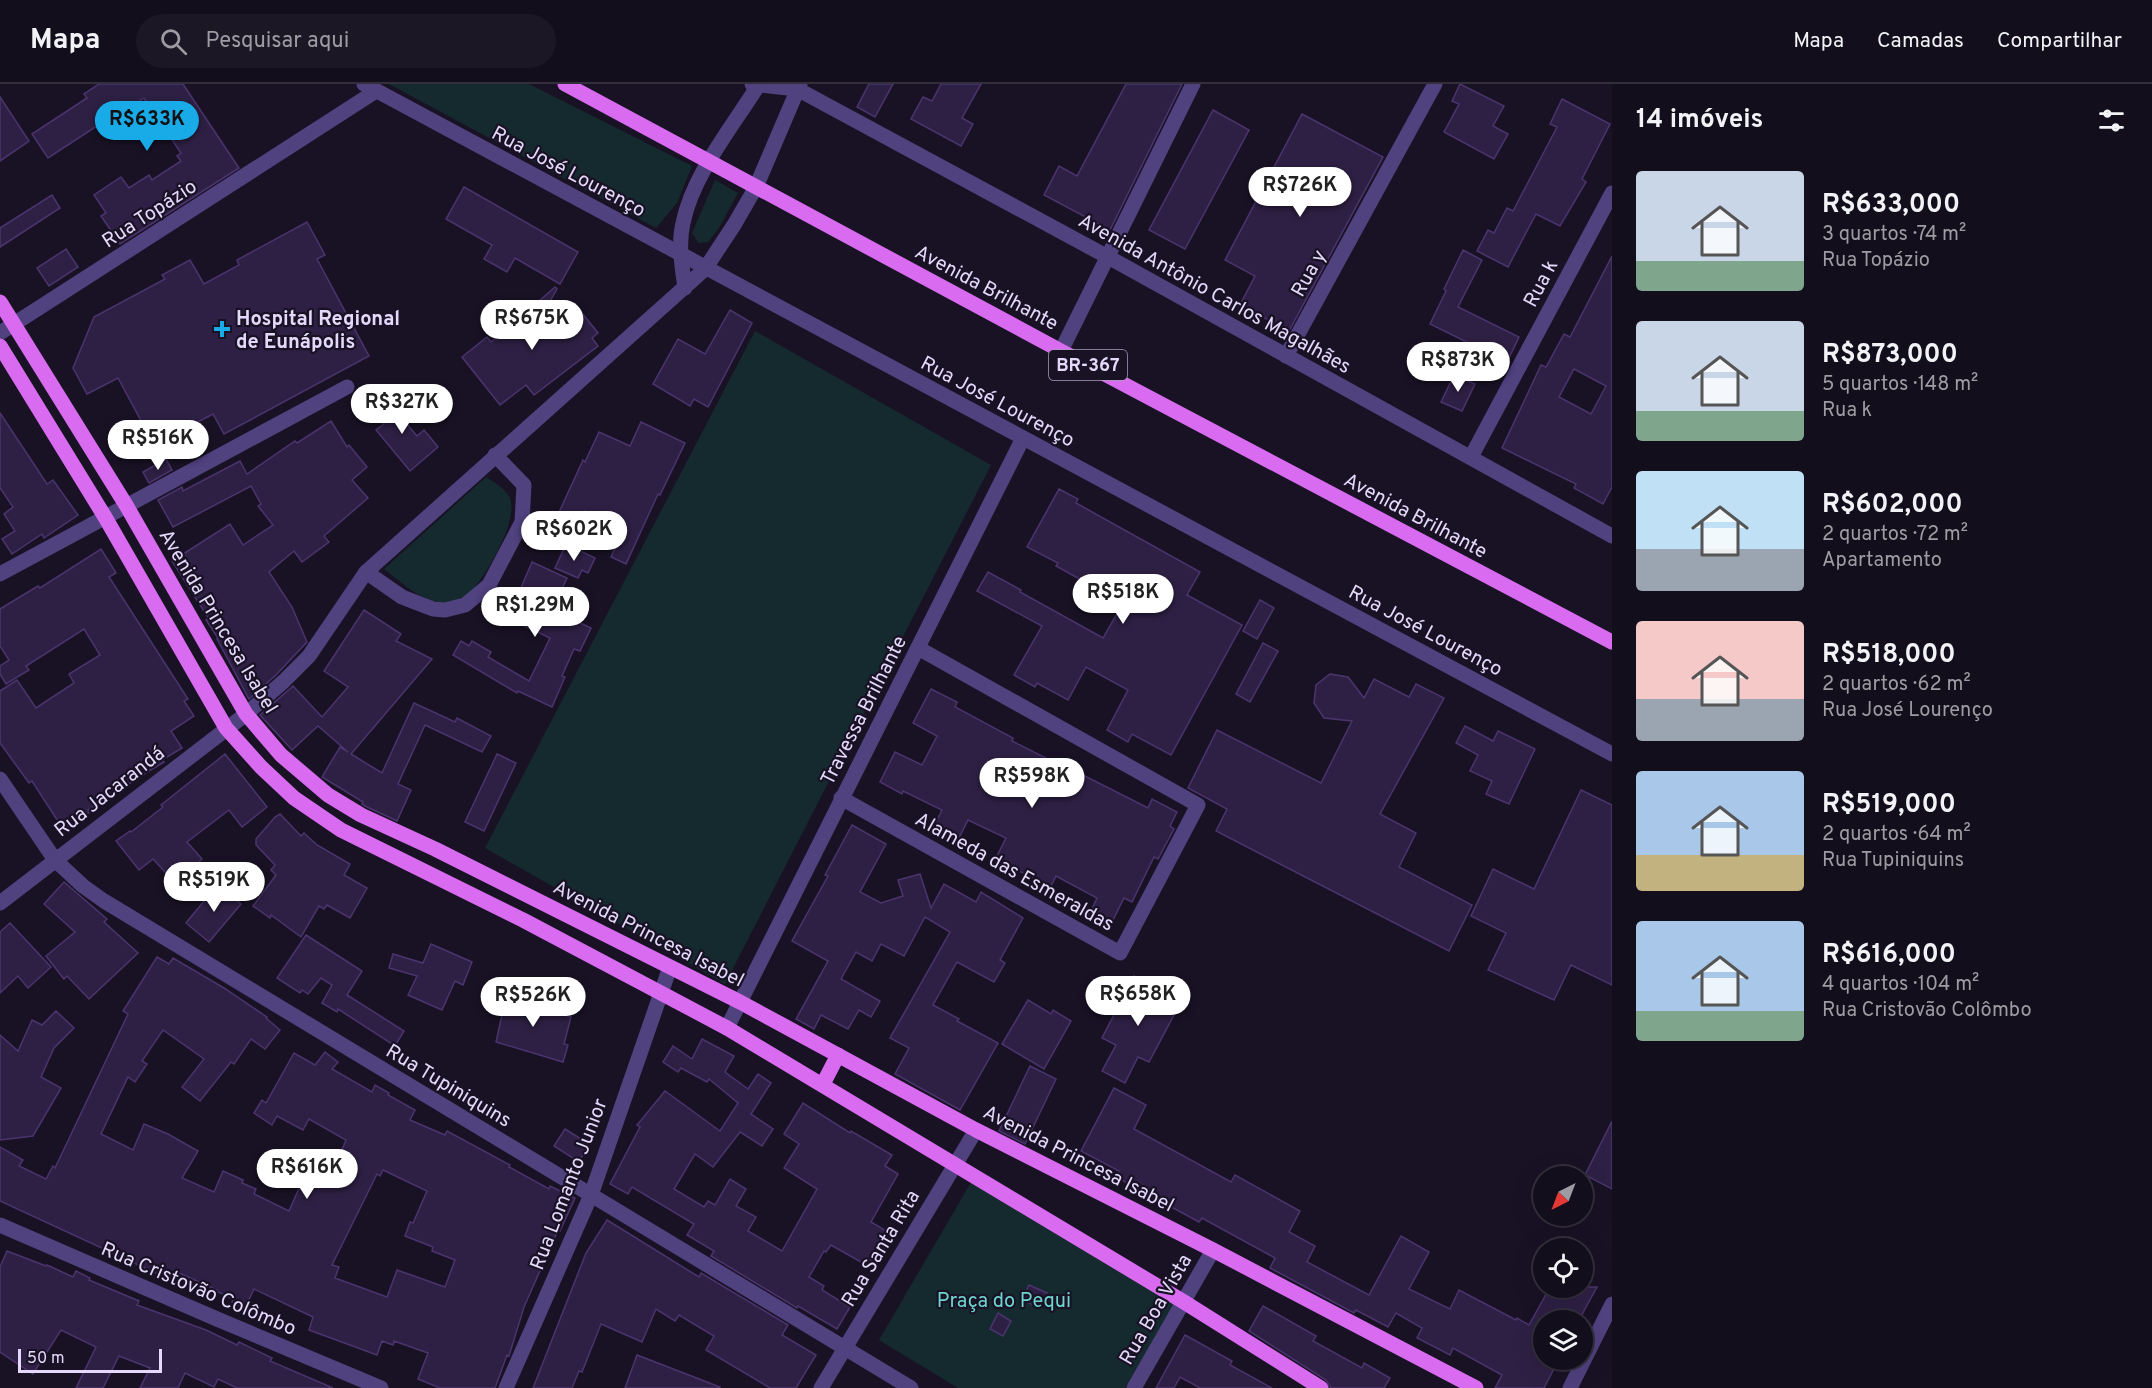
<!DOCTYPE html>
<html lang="pt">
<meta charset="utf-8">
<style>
:root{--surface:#130e1c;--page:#1c1725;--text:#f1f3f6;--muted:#9d9ca3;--line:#322e3b;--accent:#19abe8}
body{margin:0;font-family:Overpass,sans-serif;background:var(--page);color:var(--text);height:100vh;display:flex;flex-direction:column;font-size:22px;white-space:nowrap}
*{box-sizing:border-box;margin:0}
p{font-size:20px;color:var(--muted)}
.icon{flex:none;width:33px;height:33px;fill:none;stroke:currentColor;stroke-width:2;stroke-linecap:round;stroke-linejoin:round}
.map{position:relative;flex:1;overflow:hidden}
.sheet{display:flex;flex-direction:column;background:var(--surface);width:540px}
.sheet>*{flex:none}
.needle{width:39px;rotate:222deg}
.controls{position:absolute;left:1533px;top:1082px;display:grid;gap:12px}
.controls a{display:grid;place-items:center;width:60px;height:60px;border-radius:50%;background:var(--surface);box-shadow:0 6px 24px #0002,0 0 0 2px var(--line);font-size:30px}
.scale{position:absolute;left:18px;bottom:15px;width:144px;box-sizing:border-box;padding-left:6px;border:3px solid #e4d9fb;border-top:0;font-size:16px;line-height:21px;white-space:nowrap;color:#e4d9fb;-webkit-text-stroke:4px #191225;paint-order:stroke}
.price{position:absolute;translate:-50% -51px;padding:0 14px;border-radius:21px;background:#fff;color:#222;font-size:20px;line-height:39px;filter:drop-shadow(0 2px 3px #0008)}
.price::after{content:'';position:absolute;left:50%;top:36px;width:18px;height:14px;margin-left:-9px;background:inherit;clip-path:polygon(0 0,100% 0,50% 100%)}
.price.active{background:var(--accent);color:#111}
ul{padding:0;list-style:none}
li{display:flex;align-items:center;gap:18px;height:150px;padding:0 24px}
li span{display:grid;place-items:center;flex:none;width:168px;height:120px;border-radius:6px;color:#555}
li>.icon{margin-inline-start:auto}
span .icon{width:72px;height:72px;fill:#fffc;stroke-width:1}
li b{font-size:26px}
h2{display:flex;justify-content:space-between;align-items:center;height:72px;padding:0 24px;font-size:26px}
header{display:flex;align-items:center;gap:36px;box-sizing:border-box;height:84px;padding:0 30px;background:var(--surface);border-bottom:2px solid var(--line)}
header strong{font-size:28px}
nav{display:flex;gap:33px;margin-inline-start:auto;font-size:21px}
.search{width:420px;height:54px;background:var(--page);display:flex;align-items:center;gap:15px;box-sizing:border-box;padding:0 21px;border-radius:33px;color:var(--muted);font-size:22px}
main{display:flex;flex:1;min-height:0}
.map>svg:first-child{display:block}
</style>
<header>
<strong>Mapa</strong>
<div class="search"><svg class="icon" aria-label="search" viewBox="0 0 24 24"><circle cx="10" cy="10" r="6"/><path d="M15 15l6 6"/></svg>Pesquisar aqui</div>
<nav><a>Mapa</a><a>Camadas</a><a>Compartilhar</a></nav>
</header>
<main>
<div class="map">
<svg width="1612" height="1304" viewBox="0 0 1612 1304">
<rect width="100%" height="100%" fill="#191225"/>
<g fill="#152a2e">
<path d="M389,0h140l163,82 -15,37 -21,25z"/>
<path d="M715,96l23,13 -19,35 -11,14 -9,1 -7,-10z"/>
<path d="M755,247l236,134 -266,519 -240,-136z"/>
<path d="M486,393c8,5 20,12 24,21 9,22 -26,85 -45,98 -5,3 -20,8 -26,6 -21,-3 -39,-21 -55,-33z"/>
<path d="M973,1095l203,124 -51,85h-167l-79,-48z"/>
</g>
<g fill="#2e2044" stroke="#4b346e" stroke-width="1.5" fill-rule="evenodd">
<path d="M99,0h84l56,84 -119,76 -19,-28 5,-3 -12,-18 27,-18 8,11 20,-13 3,5 29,-19 -4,-5 4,-3 -37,-55 -39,26 -2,-2 -55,36 -16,-24 55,-36 -3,-4z"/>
<path d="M869,0h24l-18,33 -18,-10z"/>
<path d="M941,0h40l-19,34 11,6 -12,22 -50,-27 12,-22 9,4z"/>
<path d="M1126,0h56l-72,146 -66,-35 15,-29 18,10z"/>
<path d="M1460,0l44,22 -11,20 15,8 -14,25 -50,-27 15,-28 -7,-3z"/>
<path d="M0,13l29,44 -29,20z"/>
<path d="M1562,15l48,25 -28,55 4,3 -26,44 -24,-12 -28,53 -31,-16 11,-21 6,3 13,-25 6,3 44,-84 -7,-3z"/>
<path d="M1213,26l36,20 -64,119 -36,-19z"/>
<path d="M1302,30l81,43 -94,174 -49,-26 15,-29 -30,-16z"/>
<path d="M464,103l114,65 -18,32 -45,-26 -8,14 -23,-13 8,-14 -46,-26z"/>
<path d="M52,111l8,13 -60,39v-19z"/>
<path d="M307,138l18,33 -8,4 52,97 -145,78 -11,-20 -59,31 -36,-67 -31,16 -14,-26 21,-51 71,-38 -3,-4 28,-15 14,24 35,-19 -2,-5z"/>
<path d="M66,165l12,18 -29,19 -12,-18z"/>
<path d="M1463,166l19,10 -24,47 61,30 -12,25 -77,-38 16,-33 -2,-2z"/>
<path d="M1612,172v231l-9,17 -29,-16 2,-4 -74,-36 39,-83 5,2 18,-33 6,3zM1574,285l32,17 -15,28 -32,-17z"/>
<path d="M555,203l2,2 -27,48 44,-34 24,30 -6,5 6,8 -64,49 -8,-10 -26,20 -38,-48 25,-20 4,5 24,-20 -2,-2 15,-13 2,2z"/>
<path d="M730,226l22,13 -44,84 -14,-8 -4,7 -37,-22 25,-45 27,15z"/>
<path d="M1454,291l21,9 -13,27 -21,-9z"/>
<path d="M382,311l35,41 7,-6 14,17 -28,24 -34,-41 8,-6 -16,-18z"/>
<path d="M0,329l47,71 6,-4 25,35 -34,23 -2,-4 -30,20 -10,-15 13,-8 -11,-17 9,-7 -13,-19z"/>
<path d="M331,337l16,26 2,-2 18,22 -15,13 16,18 -44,38 5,6 -27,20 -8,-11 -25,21 23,35 15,35 -31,33 -27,24 -32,-60 1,-1 -12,-18 3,-1 -37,-58 58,-37 13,21 30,-20 -15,-19 3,-2 -10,-18 -78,41 -15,-27 24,-13 1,4 57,-30 7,13 48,-33 2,2z"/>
<path d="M641,338l44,21 -25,52 -2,-1 -32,70 -15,-7 13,-28 -39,-18 -9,19 -21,-9 28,-61 2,2 14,-30 31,14z"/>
<path d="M166,375l6,11 -23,13 -6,-11z"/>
<path d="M1059,405l19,10 -2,4 124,69 -13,23 55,30 -71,130 -39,-21 -4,8 -21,-12 21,-40 -42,-23 -18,33 -31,-17 -2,4 -21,-12 28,-49 -65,-35 11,-19 33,18 -1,2 83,46 20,-35 -67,-37 2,-3 -31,-16z"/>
<path d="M566,460l29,14 -7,15 -6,-3 -4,8 -23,-10z"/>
<path d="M101,465l15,24 -7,4 79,122 -4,2 10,15 -23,15 11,17 -20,12 2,2 -15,9 -61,39 2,2 -27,17 -31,-48 -3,2 -29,-40v-52l17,-11 19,28 38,-25 -5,-9 31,-19 -16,-26 -58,37 3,4 -23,14 -6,-10v-8l9,-6 -9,-14v-37l38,-23 2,2z"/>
<path d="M532,478l35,16 -14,29 7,3 -1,3 32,15 -11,23 -6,-2 -12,27 3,1 -13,30 -34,-16 -1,2 -64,-38 8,-14 8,5 3,-5 19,11 -3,5 41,24 21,-43 -42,-20z"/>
<path d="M1260,516l14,8 -17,31 -14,-8z"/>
<path d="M364,526l37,24 -5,7 36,18 -81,95 31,19 32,-70 41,19 2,-4 34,18 -9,16 -57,-27 -27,59 13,6 -14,31 -32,-15 -3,-2 1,-2 -41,-25 18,-30 8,5 -30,-26 -26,24 -32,-35 33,-29 29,31 26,-30 -24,-16z"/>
<path d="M1263,559l15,8 -28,51 -14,-8z"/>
<path d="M1330,590l18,3 16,21 10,-19 35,18 7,-13 28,14 -64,116 36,19 -17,34 73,38 -23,46 -233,-120 11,-22 -39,-21 29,-58 104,53 31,-62 -28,-3 -10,-15 2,-18z"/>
<path d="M931,605l26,13 -2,5 58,31 -1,3 34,17 -8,18 33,17 10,-19 67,34 4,-9 25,13 -7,14 4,3 -16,30 -4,-2 -22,45 -8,-4 -15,30 -21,-11 9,-19 -41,-22 -5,10 -56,-26 11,-22 -38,-18 -10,20 -25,-12 9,-18 -39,-19 -1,3 -22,-12 15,-30 27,13 15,-29 -24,-13z"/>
<path d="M1465,642l28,15 5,-10 37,18 -26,55 -23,-10 6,-13 -22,-10 8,-16 -22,-12z"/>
<path d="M225,670l42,53 -25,20 -13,-17 -42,32 15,17 -27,24 -22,-24 -14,11 -23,-29 14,-10 1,1 32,-25 -2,-2z"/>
<path d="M497,670l19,9 -32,68 -19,-9z"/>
<path d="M1581,706l31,15v180l-41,-20 -17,35 -66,-30 18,-37 -35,-17 22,-47 41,20z"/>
<path d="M280,730l21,22 3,-3 13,12 33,19 -6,11 23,13 -17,30 -23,-13 -3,4 -5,-3 -18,31 -30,-22 -1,3 -17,-12 23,-31 -5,-5 4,-5 -19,-20v-6l19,-22z"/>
<path d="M852,741l34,19 -26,48 21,11 22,-7 -5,-16 22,-6 11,34 13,-24 32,18 5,-10 42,26 -23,42 5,3 -11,19 -37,-20 -24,43 26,14 -2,2 41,22 -38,67 -65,-36 14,-26 -19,-10 60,-106 -25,-15 -21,39 -23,-12 -9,17 -16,-9 -15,27 39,22 -9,16 -12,-7 -11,19 -27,-14 -7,14 -18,-10 32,-58 -36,-20 36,-65 -3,-1z"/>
<path d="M64,798l43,37 -3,3 34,31 -49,46 -22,-23 -3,3 -18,-23 29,-24 -31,-28z"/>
<path d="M218,800l23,20 -32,38 -23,-19z"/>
<path d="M10,839l41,44 -23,21 -10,-12 -18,17v-61z"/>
<path d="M306,851l56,36 -15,24 57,36 -9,15 -57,-37 -1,3 -15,-9 10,-18 -11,-7 -13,16 -6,-4 -2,3 -23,-15z"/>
<path d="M431,860l41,18 -9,23 -8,-4 -13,29 -34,-15 9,-19 -28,-8 4,-14 30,9z"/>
<path d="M157,873l12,7 4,-6 51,30 43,29 -1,1 14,12 -15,19 -14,-10 -17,25 -3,-2 -31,39 -18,-14 22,-28 -41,-29 -21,31 5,3 -12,18 -7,-5 -27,57 32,16 11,-26 24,10 30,17 -16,27 32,14 9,-21 20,9 -1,3 14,6 -2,5 35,17 19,-43 22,10 16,-38 -37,-21 -6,11 -26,-14 -5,9 -18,-12 8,-13 4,3 28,-50 21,12 10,-13 13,10 -6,7 40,23 3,-7 14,8 -1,2 27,15 -5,10 35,15 2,-4 63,34 -1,2 40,22 1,-3 25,12 -15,33 -2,-1 -34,77 -15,49 -2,-1 -12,33h-55l-22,-9 10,-26 -34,-12 -1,4 -11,-4 -5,14 -68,-25 4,-13 -59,-28 -9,19 -13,-6 1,-3 -17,-8 1,-1 -40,-18 -4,9 -173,-80v-54l23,13 -4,6 27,13 7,-13 2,2 73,-154 -5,-3zM383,1086l44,21 -14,32 -3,-1 -5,14 28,11 -1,4 23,9 -10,27 -48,-17 -10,27 -52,-19 4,-11 -7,-2 45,-91 3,2z"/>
<path d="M1134,892l48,24 -33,62 -11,-5 -13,26 -23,-12 14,-26 -14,-7z"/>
<path d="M507,908l43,13 -1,5 22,7 -7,27 4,1 -5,17 -67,-20z"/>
<path d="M1028,916l23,14 2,-4 18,11 -27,48 -42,-25z"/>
<path d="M56,927l18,17 -20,20 -13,29 20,11 -28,48 -33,4v-105l18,16 14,-31 10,5z"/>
<path d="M702,955l32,17 -9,16 23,17 10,-15 13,9 -20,31 22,15 -11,17 -22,-14 -27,35 -18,-13 -21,35 30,18 4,-6 7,4 15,-26 16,10 -10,17 20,11 -8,14 34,20 35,-62 -33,-21 15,-24 -15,-10 19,-31 47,30 1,-2 41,24 -7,11 13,8 -27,48 22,13 -9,15 -5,-3 -11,19 -37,-21 -5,7 -2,-1 -15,26 15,9 -2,4 28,17 -13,22 -39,-23 -1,2 -86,-52 3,-5 -27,-16 7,-11 -62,-37 -4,7 -18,-10 30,-57 -3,-2 28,-34 55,40 18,-28 -29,-24 -2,3 -26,-14 -3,4 -15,-10 10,-16 19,13z"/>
<path d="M1030,982l26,13 -31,65 -26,-13z"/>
<path d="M1114,1004l32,17 -12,24 97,53 4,-7 65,36 -11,21 26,14 -8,16 62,33 32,-59 28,16 -20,37 41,20 9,-19 57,30 1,-2 12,7 21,-38h47l-18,33h-35v39h15l-15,29h-49l7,-13 -49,-27 -3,7 -33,-17 5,-10 -26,-15 -8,14 -32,-17 -2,3 -84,-45 5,-10 -73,-40 -3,4 -83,-45 3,-6 -38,-20z"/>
<path d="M1612,1037v68l-27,-14z"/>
<path d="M565,1045l24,15 -10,18 -25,-16z"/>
<path d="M607,1136l92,57 2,-4 87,52 -6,10 34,20 -20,33h-26l-64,-38 8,-14 -35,-21 -4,6 -19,-12 -14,33 -41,-18 -19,48 -3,-1 -7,17h-39l53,-135z"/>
<path d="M7,1167l39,15 1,-1 26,12 3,-6 14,7 -1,2 50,21 -2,4 69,25 31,15 2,-3 33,16 -2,3 63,27h-96l-19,-9 -4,8 -29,-14 -7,15h-38l10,-20 -31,-12 -16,32h-27l20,-41 -35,-17 -28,44 -33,-22v-85z"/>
<path d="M1029,1201l18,8 -7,15 -18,-8z"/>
<path d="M1263,1222l53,30 -3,5 49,27 2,-5 26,15 -6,10h-53l-5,-8 -77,-49z"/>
<path d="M998,1229l13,8 -8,15 -13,-7z"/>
<path d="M1185,1251l47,26 -2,4 42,23h-72l-20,-11 -6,11h-18z"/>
<path d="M637,1271l83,32v1h-95z"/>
</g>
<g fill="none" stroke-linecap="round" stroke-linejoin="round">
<g stroke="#50417f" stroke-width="15">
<path d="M364,0l1248,670"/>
<path d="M752,0l45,5 311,168 504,279"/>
<path d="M685,204c-3,-21 -7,-44 -2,-65 10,-49 50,-97 76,-139"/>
<path d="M0,249l373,-240 -4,-6"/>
<path d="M1061,267l132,-267"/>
<path d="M1286,272l149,-272"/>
<path d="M1471,373l141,-264"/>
<path d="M366,488l36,25 31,12 12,1 20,-5 24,-20 33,-63 2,-37 -29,-30"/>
<path d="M0,490l347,-187"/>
<path d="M0,695l55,81 28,26 21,15 807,487"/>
<path d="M841,714l279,155 78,-148 -280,-157"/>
<path d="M0,819l246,-189 37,-32 26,-26 57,-84 339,-303 29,-44 22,-38 44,-103"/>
<path d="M727,944l296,-590"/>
<path d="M0,1141l217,94 164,69"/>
<path d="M506,1304l85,-193 79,-228"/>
<path d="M821,1304l155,-258"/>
<path d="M1134,1304l79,-138"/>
<path d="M1570,1304l42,-84"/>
</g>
<g stroke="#d86bf0" stroke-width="15">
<path d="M565,0l496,267 551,291"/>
<path d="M0,218l126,203 120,209 35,41 47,40 33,20 74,34 305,153 236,128 237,120 263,138"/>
<path d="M0,262l105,171 121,211 35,39 33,31 47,32 182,90 204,108 457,274 137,86"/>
<path d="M823,1000l15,-29"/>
</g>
</g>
<path fill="#19abe8" stroke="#191225" stroke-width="2" d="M219 236h6v6h6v6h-6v6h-6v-6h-6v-6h6z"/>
<g text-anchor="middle" stroke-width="4.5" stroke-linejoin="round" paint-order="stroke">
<rect fill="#191225" stroke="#a79dbb" stroke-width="1.5" x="1049" y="266" width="78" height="30" rx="4.5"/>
<g font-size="18" font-weight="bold" fill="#e4d9fb">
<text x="1088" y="287">BR-367</text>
</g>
<g font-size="20" fill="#e4d9fb" stroke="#191225">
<text transform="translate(569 87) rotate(28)" y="7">Rua José Lourenço</text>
<text transform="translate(149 129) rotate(-33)" y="7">Rua Topázio</text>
<text transform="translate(1308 189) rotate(-61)" y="7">Rua y</text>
<text transform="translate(1540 199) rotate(-62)" y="7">Rua k</text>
<text transform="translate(987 203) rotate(28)" y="7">Avenida Brilhante</text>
<text transform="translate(1215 209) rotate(29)" y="7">Avenida Antônio Carlos Magalhães</text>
<text transform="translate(998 317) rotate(28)" y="7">Rua José Lourenço</text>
<text transform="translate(1416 431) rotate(28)" y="7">Avenida Brilhante</text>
<text transform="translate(219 537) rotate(59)" y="7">Avenida Princesa Isabel</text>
<text transform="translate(1426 546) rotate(28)" y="7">Rua José Lourenço</text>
<text transform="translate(863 626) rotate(-63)" y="7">Travessa Brilhante</text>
<text transform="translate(109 707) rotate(-38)" y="7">Rua Jacarandá</text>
<text transform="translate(1015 787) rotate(29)" y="7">Alameda das Esmeraldas</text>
<text transform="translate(649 849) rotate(27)" y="7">Avenida Princesa Isabel</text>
<text transform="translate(449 1001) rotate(31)" y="7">Rua Tupiniquins</text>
<text transform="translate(1079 1074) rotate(27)" y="7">Avenida Princesa Isabel</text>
<text transform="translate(568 1100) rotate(-69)" y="7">Rua Lomanto Junior</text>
<text transform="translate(880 1164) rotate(-59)" y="7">Rua Santa Rita</text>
<text transform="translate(199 1204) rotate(23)" y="7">Rua Cristovão Colômbo</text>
<text transform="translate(1155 1225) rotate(-60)" y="7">Rua Boa Vista</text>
</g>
<g font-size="20" font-weight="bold" fill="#e4d9fb" stroke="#191225" text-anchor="start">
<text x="236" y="241">Hospital Regional<tspan x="236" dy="23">de Eunápolis</tspan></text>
</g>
<g font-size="20" fill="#6cd5cf" stroke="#191225">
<text x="1004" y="1223">Praça do Pequi</text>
</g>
</g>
</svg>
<div class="controls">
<a><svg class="needle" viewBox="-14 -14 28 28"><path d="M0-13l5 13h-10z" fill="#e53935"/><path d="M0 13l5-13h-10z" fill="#9d9ca3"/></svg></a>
<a><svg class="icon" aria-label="locate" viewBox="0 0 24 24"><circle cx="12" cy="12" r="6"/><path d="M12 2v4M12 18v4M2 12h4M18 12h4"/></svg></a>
<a><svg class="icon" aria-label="layers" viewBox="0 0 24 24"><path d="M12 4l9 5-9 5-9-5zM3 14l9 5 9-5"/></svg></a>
</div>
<div class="scale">50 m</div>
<b class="price active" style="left:147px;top:68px">R$633K</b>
<b class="price" style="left:1300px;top:134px">R$726K</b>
<b class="price" style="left:532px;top:267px">R$675K</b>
<b class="price" style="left:1458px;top:309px">R$873K</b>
<b class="price" style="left:402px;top:351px">R$327K</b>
<b class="price" style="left:158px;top:387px">R$516K</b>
<b class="price" style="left:574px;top:478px">R$602K</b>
<b class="price" style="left:1123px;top:541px">R$518K</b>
<b class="price" style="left:535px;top:554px">R$1.29M</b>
<b class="price" style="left:1032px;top:725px">R$598K</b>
<b class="price" style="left:214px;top:829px">R$519K</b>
<b class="price" style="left:1138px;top:943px">R$658K</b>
<b class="price" style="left:533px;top:944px">R$526K</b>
<b class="price" style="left:307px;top:1116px">R$616K</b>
</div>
<section class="sheet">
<h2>14 imóveis<svg class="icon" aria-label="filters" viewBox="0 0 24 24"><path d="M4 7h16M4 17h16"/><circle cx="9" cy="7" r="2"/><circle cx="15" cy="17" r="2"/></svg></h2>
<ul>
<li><span style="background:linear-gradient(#c9d6e8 75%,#7fa58c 0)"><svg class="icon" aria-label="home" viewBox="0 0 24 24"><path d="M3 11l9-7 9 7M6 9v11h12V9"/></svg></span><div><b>R$633,000</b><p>3 quartos · 74 m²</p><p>Rua Topázio</p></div></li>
<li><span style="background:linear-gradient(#c9d6e8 75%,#7fa58c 0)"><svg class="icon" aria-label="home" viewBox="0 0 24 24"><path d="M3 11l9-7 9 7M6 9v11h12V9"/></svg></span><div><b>R$873,000</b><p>5 quartos · 148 m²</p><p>Rua k</p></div></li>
<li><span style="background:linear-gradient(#bfe0f5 65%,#9aa5b1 0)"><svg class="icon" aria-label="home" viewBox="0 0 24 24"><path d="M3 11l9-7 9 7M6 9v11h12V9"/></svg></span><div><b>R$602,000</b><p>2 quartos · 72 m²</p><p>Apartamento</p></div></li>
<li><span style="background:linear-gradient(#f6c9c9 65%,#9aa5b1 0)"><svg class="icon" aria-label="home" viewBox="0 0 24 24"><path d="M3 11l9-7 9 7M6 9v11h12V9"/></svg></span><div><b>R$518,000</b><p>2 quartos · 62 m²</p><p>Rua José Lourenço</p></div></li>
<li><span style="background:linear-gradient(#a9c7e8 70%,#c2b280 0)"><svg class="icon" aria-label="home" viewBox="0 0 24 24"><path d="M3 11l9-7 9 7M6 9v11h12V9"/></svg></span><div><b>R$519,000</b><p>2 quartos · 64 m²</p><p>Rua Tupiniquins</p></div></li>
<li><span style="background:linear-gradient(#a9c7e8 75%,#7fa58c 0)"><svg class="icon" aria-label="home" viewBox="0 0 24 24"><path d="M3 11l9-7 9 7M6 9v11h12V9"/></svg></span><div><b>R$616,000</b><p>4 quartos · 104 m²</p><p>Rua Cristovão Colômbo</p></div></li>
</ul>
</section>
</main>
